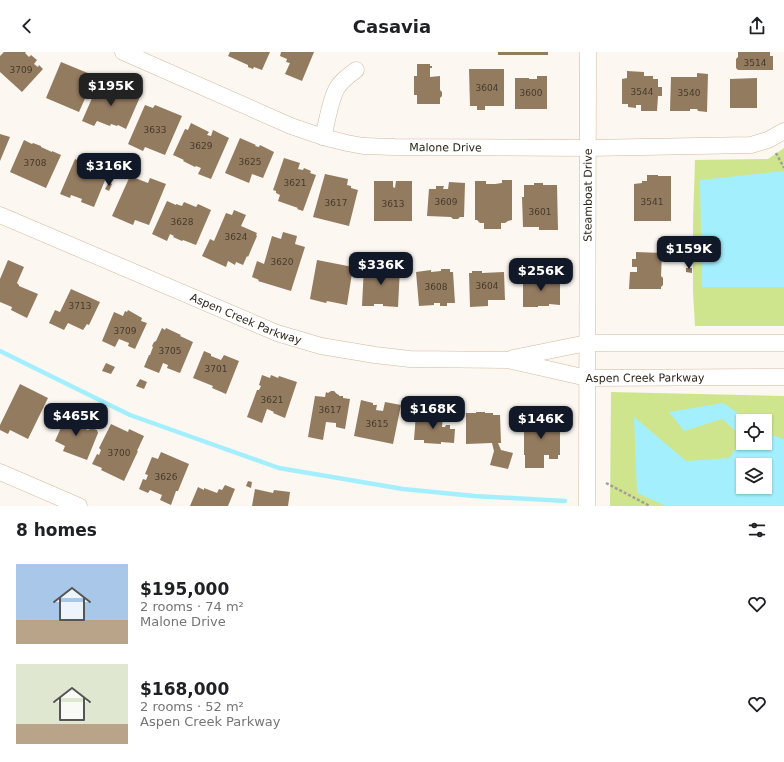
<!DOCTYPE html>
<meta charset="utf-8">
<style>
:root{--surface:#fff;--page:#f6f6f6;--text:#202124;--muted:#757577;--accent:#111827}
body{margin:0;font-family:"DejaVu Sans",sans-serif;background:var(--page);color:var(--text);height:100vh;display:flex;flex-direction:column;font-size:15px;white-space:nowrap}
*{box-sizing:border-box;margin:0}
p{font-size:13px;color:var(--muted)}
.icon{flex:none;width:22px;height:22px;fill:none;stroke:currentColor;stroke-width:2;stroke-linecap:round;stroke-linejoin:round}
.map{position:relative;height:454px;overflow:hidden}
.drawer{display:flex;flex-direction:column;background:var(--surface);flex:1}
.drawer>*{flex:none}
.buttons{position:absolute;left:736px;top:362px;display:grid;gap:8px}
.buttons a{display:grid;place-items:center;width:36px;height:36px;border-radius:0px;background:var(--surface);box-shadow:0 1px 3px #0004;font-size:20px}
.price{position:absolute;translate:-50% -34px;padding:0 9px;border-radius:8px;background:var(--accent);color:#fff;font-size:13px;line-height:26px;filter:drop-shadow(0 1px 2px #0008)}
.price::after{content:'';position:absolute;left:50%;top:24px;width:12px;height:9px;margin-left:-6px;background:inherit;clip-path:polygon(0 0,100% 0,50% 100%)}
.price.on{background:#222;color:#fff}
ul{padding:0;list-style:none}
li{display:flex;align-items:center;gap:12px;height:100px;padding:0 16px}
li span{display:grid;place-items:center;flex:none;width:112px;height:80px;border-radius:0px;color:#555}
li>.icon{margin-inline-start:auto}
span .icon{width:48px;height:48px;fill:#fffc;stroke-width:1}
li b{font-size:17px}
h2{display:flex;justify-content:space-between;align-items:center;height:48px;padding:0 16px;font-size:17px}
header{display:flex;justify-content:space-between;align-items:center;height:52px;padding:0 16px;background:var(--surface);font-size:18px;font-weight:700}
.map>svg:first-child{display:block}
</style>
<header><svg class="icon" aria-label="back" viewBox="0 0 24 24"><path d="M15 5l-7 7 7 7"/></svg>Casavia<svg class="icon" aria-label="share" viewBox="0 0 24 24"><path d="M12 15V3M7 8l5-5 5 5M5 13v7h14v-7"/></svg></header>
<div class="map">
<svg width="784" height="454" viewBox="0 0 784 454">
<rect width="100%" height="100%" fill="#fcf7f1"/>
<g fill="#cfe58d" fill-rule="evenodd">
<path d="M784,96v178h-89l-2,-34v-72l2,-60 73,-1z"/>
<path d="M611,340l173,4v110h-174zM743,369h22v22h-22zM743,413h22v22h-22z"/>
</g>
<g fill="#a3effe" fill-rule="evenodd">
<path d="M784,119v116h-82l-2,-107z"/>
<path d="M723,351l27,18h-7v16l-21,-18 -38,12 -15,-19z"/>
<path d="M634,365l52,44 43,-3 14,-20v5h22v-12l6,4 13,4v67h-118l-29,-13zM743,413h22v22h-22z"/>
</g>
<g fill="none" stroke-linecap="round" stroke-linejoin="round">
<path stroke="#a3effe" stroke-width="4.5" d="M0,299l130,64 149,53 124,21 71,7 91,5"/>
</g>
<g fill="#937b60">
<path d="M4,0h22l-1,1 4,4 2,-2 6,5 -3,4 4,3 1,-2 4,4 -21,23 -22,-20v-16z"/>
<path d="M230,0h40l-8,18 -8,-3 -1,2 -5,-2v-2l-20,-9z"/>
<path d="M281,0h33l-12,29 -17,-7 5,-11 -4,-1 1,-3 -7,-3z"/>
<rect x="498" y="0" width="50" height="3"/>
<path d="M738,0h32v4h3v14h-35l-2,-2v-9l2,-2z"/>
<path d="M61,10l34,14 -16,36 -33,-14z"/>
<path d="M417,12h13v2h2v2h-2v9l10,-1v14l2,2v4l-2,2v6h-23v-9h-3v-19h3z"/>
<path d="M469,17h35v37h-19v4h-8v-4h-7z"/>
<path d="M627,19l17,1v4h9v3h5v8h4v9h-4l-1,15h-16v-6h-5v3l-8,-1v-3h-6v-25l5,-1z"/>
<path d="M697,21l11,1 -1,38 -9,-1 -1,-2h-7v2h-20l1,-34h26z"/>
<path d="M537,24h10v33h-32v-31h14v1h8z"/>
<path d="M757,26v30h-27v-29z"/>
<path d="M100,28l10,4 -2,5 4,1v-1l8,4v1l3,2 2,-6 15,7 -14,32 -8,-4 -1,1 -6,-2 -1,2 -13,-5 -3,5 -12,-5z"/>
<path d="M145,53l8,3 2,-3 27,11 -17,39 -20,-8 -2,4 -15,-7z"/>
<path d="M191,71l18,9 -2,3 4,1 2,-6 16,8 -18,41 -13,-5 3,-6 -5,-2 -1,1 -12,-6 1,-1 -11,-5 12,-26 3,1z"/>
<path d="M0,82l10,3 -10,24z"/>
<path d="M240,86l16,7 -1,1 4,1 1,-2 14,7 -11,26 -11,-4 -3,9 -24,-10z"/>
<path d="M24,88l8,4 1,-1 8,3v1l11,5v-1l9,4 -15,33 -36,-16z"/>
<path d="M98,106l12,5 -4,9 2,1 -14,34 -13,-5 1,-3 -11,-4 -1,3 -10,-4 15,-35 19,8z"/>
<path d="M284,106l16,5 -2,6 5,1 1,-2 7,3 -1,2 6,2 -13,36 -6,-2 1,-1 -20,-7 2,-6 -4,-2v-2l-3,-1z"/>
<path d="M325,122l23,5 -1,6 4,1v2l7,2 -9,36 -36,-9z"/>
<path d="M647,123h11v1h13v45h-37v-37l8,-1v-2h5z"/>
<path d="M130,124l18,7 2,-5 16,6 -17,41 -14,-5 -2,5 -21,-9z"/>
<path d="M502,128h10v40l-4,1 -3,2h-4v6h-17v-6h-4l-3,-3h-2v-39h11v3h9l7,-1z"/>
<path d="M374,129h19v6l2,1 1,-7h16v40h-38z"/>
<path d="M109,130l3,2 -3,7 -4,-2z"/>
<path d="M449,130l16,1 -1,34h-4l-2,2h-5l-2,-2 -24,-1 2,-27h7v-3h8l-1,3h5z"/>
<path d="M534,131h9v2h14l1,45h-19v-3h-16l-1,-30h2v-12h10z"/>
<path d="M167,149l9,4v-1l6,2 2,-4 12,5 2,-3 13,6 -15,35 -13,-5 -1,1 -9,-4 1,-1 -4,-2 -3,7 -15,-7z"/>
<path d="M234,158l12,5 -5,11 16,7 -1,2 1,1 -9,21 -1,-1 -4,9 -7,-3 -1,3 -7,-4 -2,6 -24,-11 8,-17 4,2 12,-28 6,2z"/>
<path d="M283,180l14,4 -2,8 10,3 -14,44 -33,-10 1,-1 -7,-3 5,-16 7,3 8,-28 9,3z"/>
<path d="M636,200l26,1 -1,23 2,2v7l-2,2v2h-32l1,-17h7v-5h-5v-8h4z"/>
<path d="M8,208l16,7 -7,16 2,2v1l19,8 -11,24 -16,-8 1,-3 -12,-5v-23z"/>
<path d="M317,208l36,7 -6,38 -20,-4 -1,2 -16,-4z"/>
<path d="M369,211h5l3,4h10l2,-2h5l3,3h3l-2,39 -15,-1v-2h-9v2h-12l2,-40h2z"/>
<path d="M686,216h6v5l-6,-1z"/>
<path d="M441,217h9v3h3l2,31h-8v3h-7v-3h-6v2l-15,1 -3,-34 15,-2v2l10,-1z"/>
<path d="M472,219h10v2l22,-1 1,28h-17v6l-18,1 -1,-34h3z"/>
<path d="M523,226h37v27l-11,-1v2h-11v1h-15z"/>
<path d="M71,237l29,13 -11,23 -2,-1 -4,6 -15,-7 -4,7 -15,-7 6,-13 5,2z"/>
<path d="M128,258l14,8 -1,3 6,2 -12,26 -7,-3 1,-3 -10,-4 -4,8 -13,-6 12,-29 9,4 2,-5 2,1z"/>
<path d="M162,276l3,2 1,-2 15,7 -1,1 13,6 -13,31 -13,-5 1,-3 -5,-2 -4,10 -15,-6 5,-12h1l3,-8 -1,-1 2,-4 2,-1z"/>
<path d="M204,299l7,3v2l10,4 3,-5 15,6 -13,33 -14,-6 1,-2 -20,-8z"/>
<path d="M106,311l9,4 -4,7 -9,-3z"/>
<path d="M262,323l8,3 1,-3 7,3 1,-2 18,6 -12,36 -12,-5 1,-1 -7,-3 -5,14 -15,-6 10,-27h2l2,-4 -2,-1z"/>
<path d="M140,327l7,3 -3,7 -8,-3z"/>
<path d="M20,332l28,14 -20,41 -18,-9 -2,4 -8,-4v-5z"/>
<path d="M331,339h3l3,3 2,1v1h4v2l7,1 -5,30 -9,-2v-4l-10,-1 -3,18 -15,-3 7,-41 10,1 1,-5 2,1z"/>
<path d="M361,348l12,3v2h4l-1,5 7,1 2,-9 16,3 -8,39 -39,-8z"/>
<path d="M68,360l15,6 -3,8 8,4 4,-2 5,2 1,3 -11,27 -24,-9 2,-5 -10,-5z"/>
<path d="M476,360h9v1h8v2h7l1,28h-3l3,7 12,3 -5,16 -18,-4 4,-14 -2,-8 -26,1v-31h10z"/>
<path d="M416,361l27,2 -1,12h3l1,-2h4v4h5l-1,14 -13,-1v2l-17,-1v-3h-10z"/>
<path d="M524,363h16v6h8v-6l12,1v39h-2v4h-9v-4h-5v13h-19v-13h-1z"/>
<path d="M111,372l17,8 1,-3 15,7 -7,15h1l-14,30 -23,-11 1,-2 -10,-4 5,-10 2,1 2,-5 -2,-2z"/>
<path d="M161,400l28,12 -11,27h-2l-5,14 -11,-5 2,-5 -12,-5 -2,3 -9,-4 4,-10 3,1 2,-5 -3,-1 7,-17 6,2z"/>
<path d="M248,429l4,1 -1,6 -5,-2z"/>
<path d="M225,433l10,4 -7,17h-38l8,-19 6,3v-2l13,5 2,-4 3,1z"/>
<path d="M255,437l18,4 1,-3 16,2 -2,14h-36z"/>
</g>
<g fill="none" stroke-linecap="round" stroke-linejoin="round">
<defs>
<g id="minor">
<path id="s1" d="M123,0l168,74 32,11 24,6 16,3 31,1 194,1 163,-3 17,-5 16,-9"/>
<path d="M323,85c4,-14 7,-37 14,-49 5,-8 12,-13 19,-18"/>
<path id="s2" d="M0,163l277,118 44,13 54,9 35,4 98,1 79,18 197,-1"/>
<path d="M513,306l74,-15h197"/>
<path d="M0,420l79,34"/>
<path id="s3" d="M587,454l1,-454"/>
</g>
</defs>
<use href="#minor" stroke="#d2b89c" stroke-width="17"/>
<g stroke="#a59e96" stroke-width="2.5" stroke-dasharray="3 2" stroke-linecap="butt">
<path d="M776,101l8,15"/>
<path d="M606,431l44,23"/>
</g>
<use href="#minor" stroke="#fff" stroke-width="16"/>
</g>
<g text-anchor="middle" stroke-width="4" stroke-linejoin="round" paint-order="stroke">
<g font-size="9" fill="#463a2b">
<text x="755" y="14">3514</text>
<text x="21" y="21">3709</text>
<text x="487" y="39">3604</text>
<text x="642" y="43">3544</text>
<text x="531" y="44">3600</text>
<text x="689" y="44">3540</text>
<text x="155" y="81">3633</text>
<text x="201" y="97">3629</text>
<text x="250" y="113">3625</text>
<text x="35" y="114">3708</text>
<text x="295" y="134">3621</text>
<text x="446" y="153">3609</text>
<text x="652" y="153">3541</text>
<text x="336" y="154">3617</text>
<text x="393" y="155">3613</text>
<text x="540" y="163">3601</text>
<text x="182" y="173">3628</text>
<text x="236" y="188">3624</text>
<text x="282" y="213">3620</text>
<text x="487" y="237">3604</text>
<text x="436" y="238">3608</text>
<text x="80" y="257">3713</text>
<text x="125" y="282">3709</text>
<text x="170" y="302">3705</text>
<text x="216" y="320">3701</text>
<text x="272" y="351">3621</text>
<text x="330" y="361">3617</text>
<text x="377" y="375">3615</text>
<text x="119" y="404">3700</text>
<text x="166" y="428">3626</text>
</g>
<g font-size="11" fill="#2d2419" stroke="#fff">
<text dy="4" stroke="none"><textPath href="#s1" startOffset="341">Malone Drive</textPath></text>
<text dy="4" stroke="none"><textPath href="#s3" startOffset="311">Steamboat Drive</textPath></text>
<text dy="4" stroke="none"><textPath href="#s2" startOffset="267">Aspen Creek Parkway</textPath></text>
<text dy="4" stroke="none"><textPath href="#s2" startOffset="674">Aspen Creek Parkway</textPath></text>
</g>
</g>
</svg>
<div class="buttons">
<a><svg class="icon" aria-label="locate" viewBox="0 0 24 24"><circle cx="12" cy="12" r="6"/><path d="M12 2v4M12 18v4M2 12h4M18 12h4"/></svg></a>
<a><svg class="icon" aria-label="layers" viewBox="0 0 24 24"><path d="M12 4l9 5-9 5-9-5zM3 14l9 5 9-5"/></svg></a>
</div>
<b class="price on" style="left:111px;top:55px">$195K</b>
<b class="price" style="left:109px;top:135px">$316K</b>
<b class="price" style="left:689px;top:218px">$159K</b>
<b class="price" style="left:381px;top:234px">$336K</b>
<b class="price" style="left:541px;top:240px">$256K</b>
<b class="price" style="left:433px;top:378px">$168K</b>
<b class="price" style="left:76px;top:385px">$465K</b>
<b class="price" style="left:541px;top:388px">$146K</b>
</div>
<section class="drawer">
<h2>8 homes<svg class="icon" aria-label="filters" viewBox="0 0 24 24"><path d="M4 7h16M4 17h16"/><circle cx="9" cy="7" r="2"/><circle cx="15" cy="17" r="2"/></svg></h2>
<ul>
<li><span style="background:linear-gradient(#a9c7e8 70%,#b9a48a 0)"><svg class="icon" aria-label="home" viewBox="0 0 24 24"><path d="M3 11l9-7 9 7M6 9v11h12V9"/></svg></span><div><b>$195,000</b><p>2 rooms · 74 m²</p><p>Malone Drive</p></div><svg class="icon" aria-label="heart" viewBox="0 0 24 24"><path d="M12 20l-8-8c-3-5 5-10 8-4 3-6 11-1 8 4z"/></svg></li>
<li><span style="background:linear-gradient(#dfe7d0 75%,#b9a48a 0)"><svg class="icon" aria-label="home" viewBox="0 0 24 24"><path d="M3 11l9-7 9 7M6 9v11h12V9"/></svg></span><div><b>$168,000</b><p>2 rooms · 52 m²</p><p>Aspen Creek Parkway</p></div><svg class="icon" aria-label="heart" viewBox="0 0 24 24"><path d="M12 20l-8-8c-3-5 5-10 8-4 3-6 11-1 8 4z"/></svg></li>
</ul>
</section>
